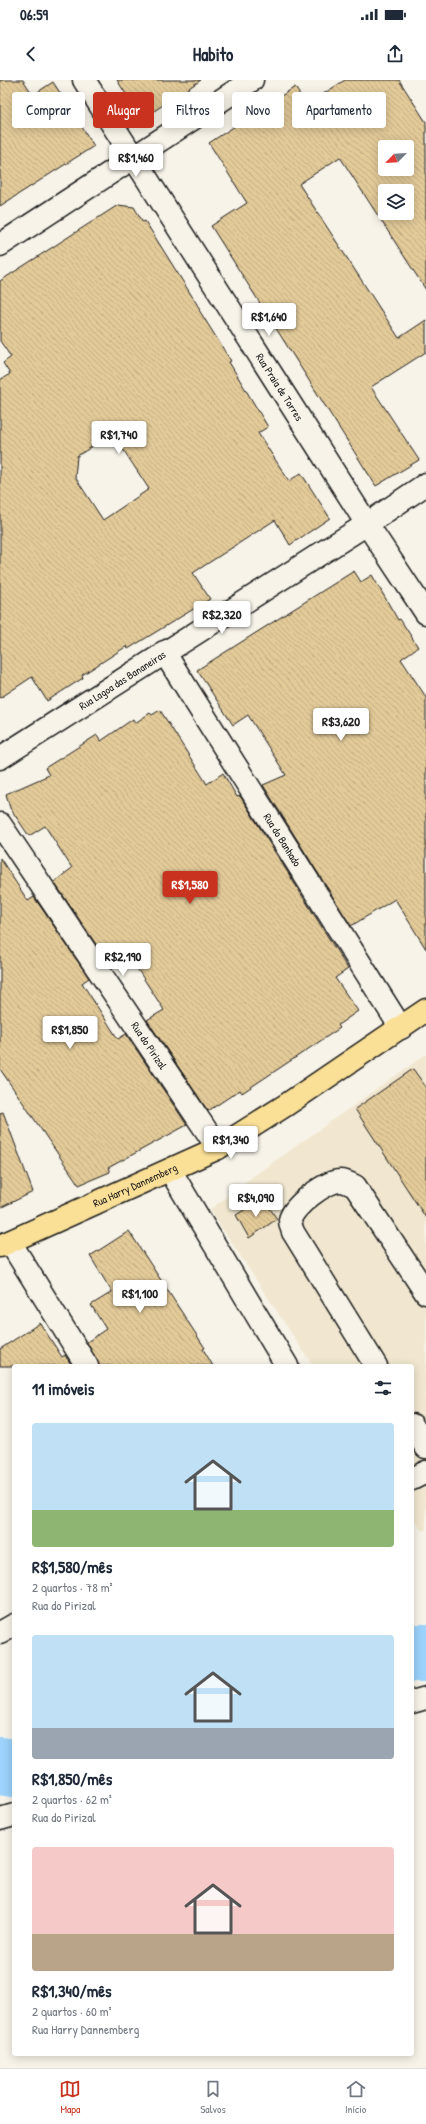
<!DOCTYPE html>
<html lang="pt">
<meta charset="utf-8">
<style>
:root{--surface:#fff;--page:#f2f2f3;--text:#1f2937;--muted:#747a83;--line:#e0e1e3;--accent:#c8321e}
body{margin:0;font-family:"Patrick Hand",sans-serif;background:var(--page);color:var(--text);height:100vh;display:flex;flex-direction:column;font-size:15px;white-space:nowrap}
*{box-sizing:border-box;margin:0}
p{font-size:13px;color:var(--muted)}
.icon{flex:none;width:22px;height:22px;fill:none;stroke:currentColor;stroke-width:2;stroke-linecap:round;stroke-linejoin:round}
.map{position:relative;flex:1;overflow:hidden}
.panel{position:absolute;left:12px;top:1284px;width:402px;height:692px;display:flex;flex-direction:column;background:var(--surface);border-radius:4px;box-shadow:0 2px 10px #0003}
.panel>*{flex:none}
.top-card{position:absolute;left:12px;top:12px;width:402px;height:36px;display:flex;gap:8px}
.needle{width:26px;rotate:246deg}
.tools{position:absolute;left:378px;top:60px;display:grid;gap:8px}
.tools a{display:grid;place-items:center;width:36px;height:36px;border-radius:4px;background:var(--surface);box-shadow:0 2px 10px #0003;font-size:20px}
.price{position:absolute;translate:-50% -34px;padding:0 9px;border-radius:4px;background:#fff;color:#222;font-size:13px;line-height:26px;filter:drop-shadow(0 1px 2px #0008)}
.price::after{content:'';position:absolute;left:50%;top:24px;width:12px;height:9px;margin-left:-6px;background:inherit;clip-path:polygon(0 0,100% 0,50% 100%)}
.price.on{background:var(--accent);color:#fff}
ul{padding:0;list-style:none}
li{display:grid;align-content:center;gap:8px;height:212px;padding:0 20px}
li span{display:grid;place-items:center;height:124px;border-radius:4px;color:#555}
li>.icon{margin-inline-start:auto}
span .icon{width:72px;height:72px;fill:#fffc;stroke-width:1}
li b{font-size:17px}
h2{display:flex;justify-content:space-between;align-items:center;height:48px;padding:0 20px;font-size:17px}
.chip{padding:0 14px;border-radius:4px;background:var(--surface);box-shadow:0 2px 10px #0003;font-size:14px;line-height:36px}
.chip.on{background:var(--accent);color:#fff}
.status{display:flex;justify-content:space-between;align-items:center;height:28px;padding:0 20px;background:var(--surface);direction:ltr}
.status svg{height:11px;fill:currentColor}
header{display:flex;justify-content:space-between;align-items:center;height:52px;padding:0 20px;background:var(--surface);font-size:18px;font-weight:700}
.tabs{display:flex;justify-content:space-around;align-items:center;height:56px;border-top:1px solid var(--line);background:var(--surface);font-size:11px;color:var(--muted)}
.tabs a{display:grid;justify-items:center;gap:2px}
.tabs .on{color:var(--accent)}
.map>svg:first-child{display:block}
</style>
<div class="status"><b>06:59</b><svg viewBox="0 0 49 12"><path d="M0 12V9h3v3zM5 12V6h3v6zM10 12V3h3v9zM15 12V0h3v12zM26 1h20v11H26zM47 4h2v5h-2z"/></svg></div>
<header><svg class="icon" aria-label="back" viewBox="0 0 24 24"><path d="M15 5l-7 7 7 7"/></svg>Habito<svg class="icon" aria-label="share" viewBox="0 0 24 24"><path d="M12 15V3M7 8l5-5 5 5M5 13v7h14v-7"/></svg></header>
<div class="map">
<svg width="426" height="1988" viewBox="0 0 426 1988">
<defs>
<pattern id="building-back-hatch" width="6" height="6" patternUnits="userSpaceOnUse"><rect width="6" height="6" fill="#e3ca99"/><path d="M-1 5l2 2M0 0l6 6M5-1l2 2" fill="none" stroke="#c2ad83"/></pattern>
</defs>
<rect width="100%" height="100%" fill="#f7f3e8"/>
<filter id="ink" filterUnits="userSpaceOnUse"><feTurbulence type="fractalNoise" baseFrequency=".025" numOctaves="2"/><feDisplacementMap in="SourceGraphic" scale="8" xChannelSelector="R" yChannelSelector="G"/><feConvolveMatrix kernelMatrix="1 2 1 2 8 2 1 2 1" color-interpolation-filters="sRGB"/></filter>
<g filter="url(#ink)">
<path fill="#f1e7d0" d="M426,974v476l-4,1 -10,-15v-150h-99l-103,-156 38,-30z"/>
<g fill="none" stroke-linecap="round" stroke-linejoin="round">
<g stroke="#9cd2fb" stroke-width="58">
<path d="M412,1573h14"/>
<path d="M0,1686l14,2"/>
</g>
</g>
<g fill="url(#building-back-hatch)" stroke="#1c1c1c" fill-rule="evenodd">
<path d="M0,0h23l10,15 20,-13 41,64 -94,60z"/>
<path d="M117,0h84l-50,33 -15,-3z"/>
<path d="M345,0h54l27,42v168l-86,-133 -41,27 100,154 27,-18v32l-55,35 48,73 -43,26 -165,-260 36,-23 -38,-60 86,-56 11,18zM385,67h22v22h-22zM385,111h22v22h-22z"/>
<path d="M118,125l16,2 9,15 2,-1 55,88 -1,1 32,51 -2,1 39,65 -10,6 31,48 12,-8 29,45 -40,27 -15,-25 -82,53 17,26 -82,50 -1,-3 -45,29 1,3 -36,23 -15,-24 -32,21v-318l10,-6 -7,-11 8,-6 -11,-16v-60zM113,354l36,55 -46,31 -28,-43 2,-21z"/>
<path d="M354,491l7,11 11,-7 26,45 2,-1 18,28 -17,12 25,38v252l-31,-50 -44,27 -88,-141 23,-10 -38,-60 -15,10 -36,-55z"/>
<path d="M160,630l47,74 16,-11 14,24 3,-1 108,173 -13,9 23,33 -20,14 2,3 -98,65 -2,-3 -32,21 -61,-91 17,-10 -37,-57 -17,12 -56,-83 18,-14 -27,-42 -16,10 -19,-28 -4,-14 43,-19 -4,-7 52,-33 4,6 32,-22 2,4 15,-10 2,2z"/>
<path d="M0,778l28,43 6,-4 55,81 -7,5 36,56 8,-5 61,91 -79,43 2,4 -31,13 -79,-116z"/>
<path d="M413,989l13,18v131l-71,-109z"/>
<path d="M3,1032l30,80 -33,16v-95z"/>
<path d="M263,1118l14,21 -28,19 -13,-23z"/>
<path d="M129,1151l76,117 -2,1 10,17h-114l-12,-24 19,-13 -15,-24 21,-13 -22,-36z"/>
<path d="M40,1243l22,34 3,-2 7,11h-72v-17z"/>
</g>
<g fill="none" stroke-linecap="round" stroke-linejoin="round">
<defs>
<g id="minor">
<path id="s1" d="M84,0l283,444 59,89"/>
<path d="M0,165l252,-165"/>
<path id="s2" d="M164,572l237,376"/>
<path id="s3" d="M0,678l367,-234 59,-40"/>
<path id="s4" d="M0,744l218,324"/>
<path d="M170,1090l117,196"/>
<path d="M10,1162l77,124"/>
<path d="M376,1286l-83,-134c-1,-3 -3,-8 -3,-12 3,-14 36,-39 50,-39 6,0 10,3 15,5l71,107"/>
<path d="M412,1345l14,22"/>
<path d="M412,1399l14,-7"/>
<path d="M0,1553l14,-8"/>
<path d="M412,1622l14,-4"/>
<path d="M0,1739l14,-4"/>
</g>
<g id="major">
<path id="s5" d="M0,1166l218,-98 68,-43 140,-95"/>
</g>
</defs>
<use href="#minor" stroke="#1c1c1c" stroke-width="25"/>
<use href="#major" stroke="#1c1c1c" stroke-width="25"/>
<use href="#minor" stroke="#f7f3e8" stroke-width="22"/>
<use href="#major" stroke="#fadf96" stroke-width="22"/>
</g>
</g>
<g text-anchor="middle" stroke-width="3.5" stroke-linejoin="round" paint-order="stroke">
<g font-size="11" fill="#1c1c1c" stroke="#f7f3e8">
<text dy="4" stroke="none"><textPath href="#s1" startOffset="364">Rua Praia de Torres</textPath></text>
<text dy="4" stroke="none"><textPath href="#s3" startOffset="145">Rua Lagoa das Bananeiras</textPath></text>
<text dy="4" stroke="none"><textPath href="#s2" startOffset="222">Rua do Banhado</textPath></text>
<text dy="4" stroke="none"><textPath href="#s4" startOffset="267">Rua do Pirizal</textPath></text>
<text dy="4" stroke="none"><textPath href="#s5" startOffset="148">Rua Harry Dannemberg</textPath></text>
</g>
</g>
</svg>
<div class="tools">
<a><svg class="needle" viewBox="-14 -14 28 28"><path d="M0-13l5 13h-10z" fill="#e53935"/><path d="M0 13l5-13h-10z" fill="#747a83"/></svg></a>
<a><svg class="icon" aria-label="layers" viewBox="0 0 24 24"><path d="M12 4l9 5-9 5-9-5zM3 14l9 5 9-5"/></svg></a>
</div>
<b class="price" style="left:136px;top:98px">R$1,460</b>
<b class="price" style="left:269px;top:257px">R$1,640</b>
<b class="price" style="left:119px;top:375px">R$1,740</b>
<b class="price" style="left:222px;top:555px">R$2,320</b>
<b class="price" style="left:341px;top:662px">R$3,620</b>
<b class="price on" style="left:190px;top:825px">R$1,580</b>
<b class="price" style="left:123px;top:897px">R$2,190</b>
<b class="price" style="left:70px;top:970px">R$1,850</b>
<b class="price" style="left:231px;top:1080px">R$1,340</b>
<b class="price" style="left:256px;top:1138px">R$4,090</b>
<b class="price" style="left:140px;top:1234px">R$1,100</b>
<div class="top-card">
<a class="chip">Comprar</a>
<a class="chip on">Alugar</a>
<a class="chip">Filtros</a>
<a class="chip">Novo</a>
<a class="chip">Apartamento</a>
</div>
<section class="panel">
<h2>11 imóveis<svg class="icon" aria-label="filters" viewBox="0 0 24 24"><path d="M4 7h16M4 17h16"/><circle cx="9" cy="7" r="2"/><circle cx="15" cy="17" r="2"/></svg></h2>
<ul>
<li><span style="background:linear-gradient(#bfe0f5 70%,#8fb573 0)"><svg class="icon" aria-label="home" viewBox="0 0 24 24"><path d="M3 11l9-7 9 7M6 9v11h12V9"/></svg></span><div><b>R$1,580/mês</b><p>2 quartos · 78 m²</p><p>Rua do Pirizal</p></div></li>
<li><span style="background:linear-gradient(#bfe0f5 75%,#9aa5b1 0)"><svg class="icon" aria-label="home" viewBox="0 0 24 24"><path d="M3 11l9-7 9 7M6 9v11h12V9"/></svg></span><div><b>R$1,850/mês</b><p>2 quartos · 62 m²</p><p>Rua do Pirizal</p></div></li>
<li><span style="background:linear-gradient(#f6c9c9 70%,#b9a48a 0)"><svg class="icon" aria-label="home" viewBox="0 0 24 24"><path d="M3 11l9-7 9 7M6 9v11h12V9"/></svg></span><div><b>R$1,340/mês</b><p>2 quartos · 60 m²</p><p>Rua Harry Dannemberg</p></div></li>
</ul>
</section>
</div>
<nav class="tabs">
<a class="on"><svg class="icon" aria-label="map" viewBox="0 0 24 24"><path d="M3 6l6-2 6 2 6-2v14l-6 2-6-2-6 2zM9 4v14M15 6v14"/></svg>Mapa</a>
<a><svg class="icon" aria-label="saved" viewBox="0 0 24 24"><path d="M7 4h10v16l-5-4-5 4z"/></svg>Salvos</a>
<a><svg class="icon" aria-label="home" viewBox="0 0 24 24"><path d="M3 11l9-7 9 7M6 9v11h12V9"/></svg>Início</a>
</nav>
